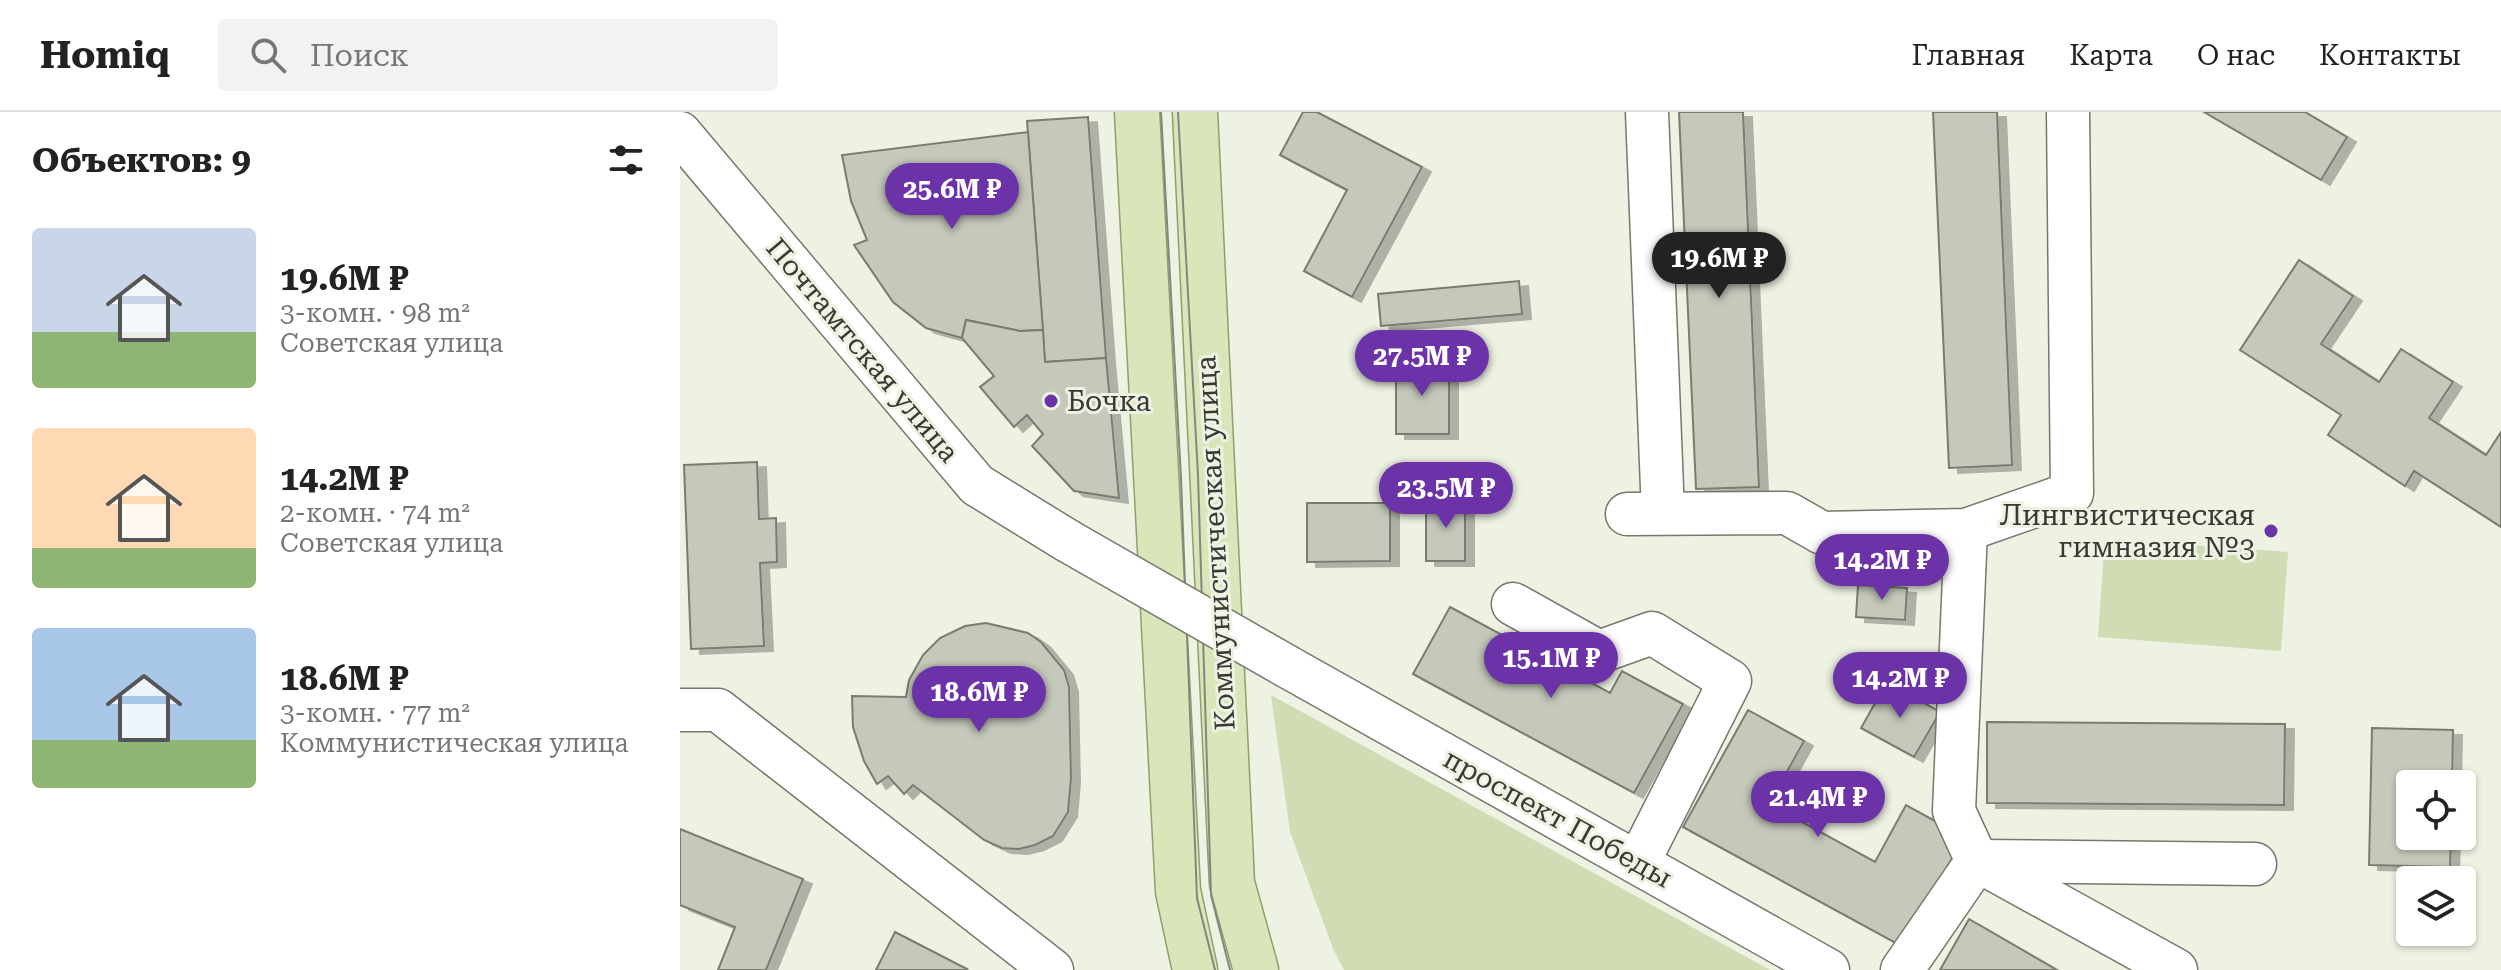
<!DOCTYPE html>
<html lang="ru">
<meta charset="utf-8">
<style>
:root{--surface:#fff;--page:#f2f2f2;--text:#222;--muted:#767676;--line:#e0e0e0;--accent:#6c33a9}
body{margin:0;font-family:"Roboto Serif",serif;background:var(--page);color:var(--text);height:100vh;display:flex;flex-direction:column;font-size:30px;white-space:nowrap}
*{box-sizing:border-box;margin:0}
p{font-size:26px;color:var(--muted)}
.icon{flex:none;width:44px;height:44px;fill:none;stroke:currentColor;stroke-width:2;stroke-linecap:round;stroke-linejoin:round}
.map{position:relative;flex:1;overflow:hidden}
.panel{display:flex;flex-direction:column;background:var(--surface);width:680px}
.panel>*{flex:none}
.buttons{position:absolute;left:1716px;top:658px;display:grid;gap:16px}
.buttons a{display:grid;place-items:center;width:80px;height:80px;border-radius:8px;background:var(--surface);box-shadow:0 2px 6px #0004;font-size:40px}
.price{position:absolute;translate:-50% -68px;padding:0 18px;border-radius:28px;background:var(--accent);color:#fff;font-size:26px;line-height:52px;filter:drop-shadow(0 2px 4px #0008)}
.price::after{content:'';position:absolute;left:50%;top:48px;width:24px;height:18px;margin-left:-12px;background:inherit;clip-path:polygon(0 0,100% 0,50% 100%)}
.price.current{background:#222;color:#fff}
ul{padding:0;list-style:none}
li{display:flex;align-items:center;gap:24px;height:200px;padding:0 32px}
li span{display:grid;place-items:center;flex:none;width:224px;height:160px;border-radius:8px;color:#555}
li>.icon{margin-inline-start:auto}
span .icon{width:96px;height:96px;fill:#fffc;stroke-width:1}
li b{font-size:34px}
h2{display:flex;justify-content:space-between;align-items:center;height:96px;padding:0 32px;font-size:34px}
header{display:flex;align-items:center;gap:48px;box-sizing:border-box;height:112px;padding:0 40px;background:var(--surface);border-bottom:2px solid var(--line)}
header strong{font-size:38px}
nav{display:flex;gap:44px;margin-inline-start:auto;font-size:28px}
.search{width:560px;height:72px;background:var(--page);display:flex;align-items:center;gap:20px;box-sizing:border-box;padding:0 28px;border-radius:8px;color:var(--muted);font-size:30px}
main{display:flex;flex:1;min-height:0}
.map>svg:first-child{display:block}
</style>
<header>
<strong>Homiq</strong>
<div class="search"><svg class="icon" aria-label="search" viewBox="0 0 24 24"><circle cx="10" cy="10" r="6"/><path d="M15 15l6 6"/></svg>Поиск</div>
<nav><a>Главная</a><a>Карта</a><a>О нас</a><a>Контакты</a></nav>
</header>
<main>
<section class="panel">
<h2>Объектов: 9<svg class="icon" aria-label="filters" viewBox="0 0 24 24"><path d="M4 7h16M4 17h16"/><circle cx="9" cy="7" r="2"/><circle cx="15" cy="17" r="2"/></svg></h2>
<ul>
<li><span style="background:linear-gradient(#c9d6e8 65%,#8fb573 0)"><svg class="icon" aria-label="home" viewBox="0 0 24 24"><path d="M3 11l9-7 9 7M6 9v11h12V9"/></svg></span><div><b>19.6M ₽</b><p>3-комн. · 98 m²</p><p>Советская улица</p></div></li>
<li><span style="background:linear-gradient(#ffd9b3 75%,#8fb573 0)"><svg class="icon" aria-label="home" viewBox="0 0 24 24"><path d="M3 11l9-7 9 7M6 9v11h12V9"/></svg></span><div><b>14.2M ₽</b><p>2-комн. · 74 m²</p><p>Советская улица</p></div></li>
<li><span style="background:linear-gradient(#a9c7e8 70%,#8fb573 0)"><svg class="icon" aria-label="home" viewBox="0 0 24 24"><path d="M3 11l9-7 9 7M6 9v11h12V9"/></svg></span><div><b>18.6M ₽</b><p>3-комн. · 77 m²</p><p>Коммунистическая улица</p></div></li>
</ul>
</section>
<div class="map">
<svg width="1821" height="858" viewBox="0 0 1821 858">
<defs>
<filter id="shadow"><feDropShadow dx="9" dy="5" stdDeviation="0" flood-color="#0004"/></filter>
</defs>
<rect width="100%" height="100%" fill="#edf2e3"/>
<g fill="#cfdcb4">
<path d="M1425,427l183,13 -7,99 -183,-14z"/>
<path d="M591,583l499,275h-426l-10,-19 -44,-119z"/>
</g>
<g fill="#c4c9bb" stroke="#797d70" stroke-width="2" filter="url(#shadow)">
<path d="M623,0h14l105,55 -70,130 -48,-26 43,-81 -67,-35z"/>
<path d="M999,0h64l16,375 -63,2z"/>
<path d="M1253,0h64l15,353 -63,3z"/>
<path d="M1524,0h101l42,25 -26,43z"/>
<path d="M408,5l18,241 -61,4 -18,-241z"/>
<path d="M348,20l15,198 -23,1 -54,-11 -4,18 -36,-10 -33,-26 -39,-57 13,-5 -16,-39 -9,-46z"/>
<path d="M1619,148l54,36 -32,48 58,38 22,-33 52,33 -24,36 57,37 15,-23v95l-87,-56 -9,15 -77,-51 13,-20 -101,-65z"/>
<path d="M839,169l3,33 -141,12 -3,-32z"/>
<path d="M286,208l54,11 23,-1 2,32 61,-4 13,140 -45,-7 -42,-45 11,-12 -16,-19 -13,12 -34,-40 14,-11 -32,-38z"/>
<rect x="716" y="249" width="53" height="73"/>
<path d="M77,350l2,57 17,-1 1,44 -17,1 4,83 -73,3 -7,-184z"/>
<rect x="746" y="386" width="39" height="63"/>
<path d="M627,391h83v58l-83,1z"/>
<path d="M1178,473l49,3 -2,32 -49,-3z"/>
<path d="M770,495l160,86 12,-22 61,33 -49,89 -221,-119z"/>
<path d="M306,511l42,10 13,9 23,28 5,17 2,91 -3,34 -15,24 -18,9 -16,4 -17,-1 -18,-8 -71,-55 -9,9 -16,-18 -11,8 -13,-23 -11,-34 -1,-31 54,1 3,-17 14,-25 17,-17 25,-12z"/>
<path d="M1207,570l53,30 -26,45 -53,-29z"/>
<path d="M1068,598l56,31 -35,63 106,58 31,-57 58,32 -61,110 -220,-120z"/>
<path d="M1307,610l298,2 -1,81 -297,-2z"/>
<path d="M1692,616l81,2 -1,54h-42v52h41l-1,31 -81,-2z"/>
<path d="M0,717l123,50 -37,91h-48l17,-43 -55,-22z"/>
<path d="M1289,807l88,51h-117z"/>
<path d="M215,820l72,37 -1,1h-90z"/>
</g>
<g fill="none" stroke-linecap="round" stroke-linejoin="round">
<defs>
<g id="minor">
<path d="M967,0l16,401"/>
<path d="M0,21l297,352 91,56"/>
<path d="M947,402l160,-1 35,20 144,-3 106,-37 -4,-381"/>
<path d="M833,492l86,48 53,-19 78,48 -92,182"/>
<path d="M608,555l540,303"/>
<path d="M0,598h38l334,260"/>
<path d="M1297,749l278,3"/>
<path d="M1302,751l194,107"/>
<path d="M1222,858l75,-109 -23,-50 12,-281"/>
</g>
<g id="major">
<path d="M457,0l41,779 17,79"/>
<path d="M515,0l37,771 24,87"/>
</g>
</defs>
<use href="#minor" stroke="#75796c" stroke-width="45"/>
<use href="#major" stroke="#909f6d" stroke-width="47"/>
<use href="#minor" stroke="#fff" stroke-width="42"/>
<use href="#major" stroke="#d9e6ba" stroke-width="44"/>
<g stroke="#84877e" stroke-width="2">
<path d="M481,0l20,366 16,420 18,72"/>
<path d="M498,0l20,363 13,420 19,75"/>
</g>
<defs>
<path id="minor-bridge" d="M388,429l220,126"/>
</defs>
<use href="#minor-bridge" stroke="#75796c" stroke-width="45" stroke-linecap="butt"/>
<use href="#minor-bridge" stroke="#fff" stroke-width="42"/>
</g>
<g fill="#6c33a9" stroke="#edf2e3" stroke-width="3">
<circle cx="371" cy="289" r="8"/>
<circle cx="1591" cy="419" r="8"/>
</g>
<g text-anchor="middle" stroke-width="6" stroke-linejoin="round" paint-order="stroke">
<g font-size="28" fill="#373934" stroke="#edf2e3">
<text transform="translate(183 238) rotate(50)" y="10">Почтамтская улица</text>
<text transform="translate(535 431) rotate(-93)" y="10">Коммунистическая улица</text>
<text transform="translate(878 706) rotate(29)" y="10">проспект Победы</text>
</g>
<g font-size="28" fill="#373934" stroke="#edf2e3" text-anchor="start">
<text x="387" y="299">Бочка</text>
<text x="1575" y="413" text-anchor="end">Лингвистическая<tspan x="1575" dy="32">гимназия №3</tspan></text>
</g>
</g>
</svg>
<div class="buttons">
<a><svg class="icon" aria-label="locate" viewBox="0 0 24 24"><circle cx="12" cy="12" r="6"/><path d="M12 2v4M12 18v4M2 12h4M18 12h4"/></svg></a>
<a><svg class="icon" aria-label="layers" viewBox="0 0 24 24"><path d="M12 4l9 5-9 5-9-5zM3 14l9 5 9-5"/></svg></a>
</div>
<b class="price" style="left:272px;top:119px">25.6M ₽</b>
<b class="price current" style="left:1039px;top:188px">19.6M ₽</b>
<b class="price" style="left:742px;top:286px">27.5M ₽</b>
<b class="price" style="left:766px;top:418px">23.5M ₽</b>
<b class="price" style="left:1202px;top:490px">14.2M ₽</b>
<b class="price" style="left:871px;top:588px">15.1M ₽</b>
<b class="price" style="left:1220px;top:608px">14.2M ₽</b>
<b class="price" style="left:299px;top:622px">18.6M ₽</b>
<b class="price" style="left:1138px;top:727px">21.4M ₽</b>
</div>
</main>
